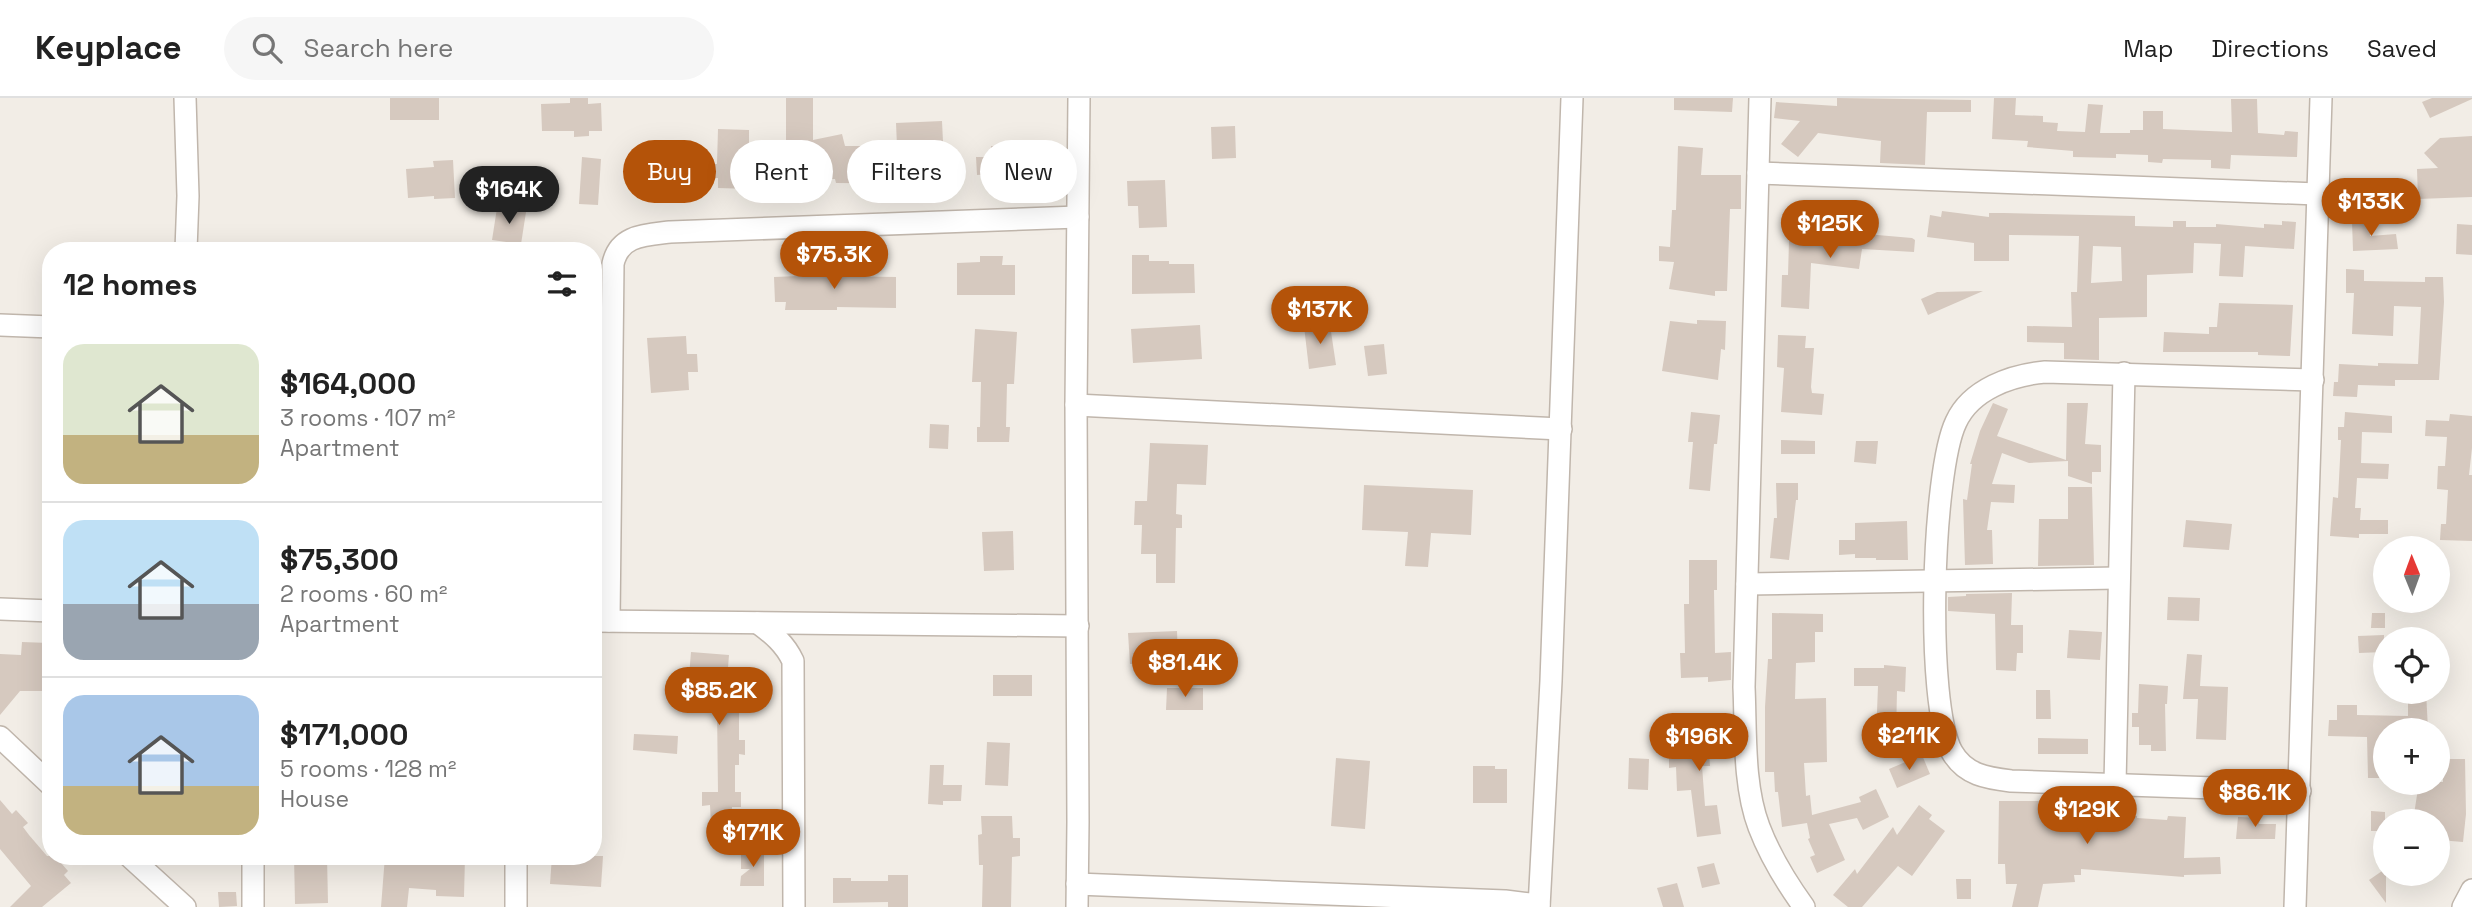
<!DOCTYPE html>
<meta charset="utf-8">
<style>
:root{--surface:#fff;--page:#f6f6f6;--text:#222;--muted:#767676;--line:#e0e0e0;--accent:#b45309}
body{margin:0;font-family:"Space Grotesk",sans-serif;background:var(--page);color:var(--text);height:100vh;display:flex;flex-direction:column;font-size:26px;white-space:nowrap}
*{box-sizing:border-box;margin:0}
p{font-size:23px;color:var(--muted)}
.icon{flex:none;width:38px;height:38px;fill:none;stroke:currentColor;stroke-width:2;stroke-linecap:round;stroke-linejoin:round}
.map{position:relative;flex:1;overflow:hidden}
.panel{position:absolute;left:42px;top:144px;width:560px;height:623px;display:flex;flex-direction:column;background:var(--surface);border-radius:28px;box-shadow:0 7px 28px #0002}
.panel>*{flex:none}
.hud{position:absolute;left:623px;top:42px;width:665px;height:63px;display:flex;gap:14px}
.needle{width:46px;rotate:359deg}
.fabs{position:absolute;left:2373px;top:438px;display:grid;gap:14px}
.fabs a{display:grid;place-items:center;width:77px;height:77px;border-radius:50%;background:var(--surface);box-shadow:0 7px 28px #0002;font-size:35px}
.price{position:absolute;translate:-50% -60px;padding:0 16px;border-radius:24px;background:var(--accent);color:#fff;font-size:23px;line-height:46px;filter:drop-shadow(0 2px 4px #0008)}
.price::after{content:'';position:absolute;left:50%;top:42px;width:21px;height:16px;margin-left:-10px;background:inherit;clip-path:polygon(0 0,100% 0,50% 100%)}
.price.on{background:#222;color:#fff}
ul{padding:0;list-style:none}
li{display:flex;align-items:center;gap:21px;height:175px;padding:0 21px}
li+li{border-top:2px solid var(--line)}
li span{display:grid;place-items:center;flex:none;width:196px;height:140px;border-radius:21px;color:#555}
li>.icon{margin-inline-start:auto}
span .icon{width:84px;height:84px;fill:#fffc;stroke-width:1}
li b{font-size:30px}
h2{display:flex;justify-content:space-between;align-items:center;height:84px;padding:0 21px;font-size:30px}
.pill{padding:0 24px;border-radius:32px;background:var(--surface);box-shadow:0 7px 28px #0002;font-size:24px;line-height:63px}
.pill.on{background:var(--accent);color:#fff}
header{display:flex;align-items:center;gap:42px;box-sizing:border-box;height:98px;padding:0 35px;background:var(--surface);border-bottom:2px solid var(--line)}
header strong{font-size:33px}
nav{display:flex;gap:38px;margin-inline-start:auto;font-size:24px}
.search{width:490px;height:63px;background:var(--page);display:flex;align-items:center;gap:18px;box-sizing:border-box;padding:0 24px;border-radius:38px;color:var(--muted);font-size:26px}
.map>svg:first-child{display:block}
</style>
<header>
<strong>Keyplace</strong>
<div class="search"><svg class="icon" aria-label="search" viewBox="0 0 24 24"><circle cx="10" cy="10" r="6"/><path d="M15 15l6 6"/></svg>Search here</div>
<nav><a>Map</a><a>Directions</a><a>Saved</a></nav>
</header>
<div class="map">
<svg width="2472" height="809" viewBox="0 0 2472 809">
<rect width="100%" height="100%" fill="#f2ede6"/>
<g fill="#d6c9bf" fill-rule="evenodd">
<rect x="390" y="0" width="49" height="22"/>
<path d="M570,0h18v6l13,-1 1,28h-13v5l-15,1v-6h-32l-1,-27 29,-1z"/>
<path d="M786,0h27v42l29,-6 3,12h52l-1,-23 46,-2 3,63 -109,-1 -1,-4h-85v10l-32,-1v-10h-6v-14h5l1,-35 31,1v29h29v-17h8z"/>
<path d="M1674,0h59l-1,14 -58,-2z"/>
<path d="M1837,0l134,2v12h-44l-2,53 -45,-2 1,-22 -63,-8 -20,24 -17,-13 19,-23 -26,-3 2,-16 61,4z"/>
<path d="M1994,0h22l-1,17 28,1v6l15,1 -1,8 28,1 3,-28 15,1 -3,28h30v-3h13v-19h20v18l69,3 -1,-33h26l1,34 26,2 1,-4 13,1 -1,25 -66,-2 -1,14 -19,-1v-8l-48,-1 -1,4 -14,-1v-7l-32,-1v4l-43,-1v-6l-46,-4 1,-6 -36,-2z"/>
<path d="M2432,0h40v1l-42,19 -8,-16z"/>
<path d="M1235,28l1,32 -24,1 -1,-32z"/>
<path d="M2472,38v61l-54,2 -1,-30 21,-1 -14,-15 16,-15z"/>
<path d="M991,48h18l1,10h16v20h-17v5l-16,1v-8l-16,1 -1,-18h15z"/>
<path d="M1678,48l25,2 -2,27h40v34h-11l-3,82h-12v5l-46,-7 5,-27 -15,-1v-15l11,1 2,-37h4z"/>
<path d="M582,59l19,2 -3,46 -19,-1z"/>
<path d="M453,62l2,38 -21,1v-3l-26,2 -2,-29 28,-2 -1,-6z"/>
<path d="M1165,82l2,47 -28,1 -1,-22h-10l-1,-25z"/>
<path d="M497,110l29,4 -5,32 -29,-4z"/>
<path d="M1942,113l47,6v-4h15l131,3v10l38,1v-6h13v6h30v-3l48,4v-4l18,1v-4l14,1 -2,27 -49,-3 -2,31 -24,-1 2,-32 -27,-1 -1,30 -46,2v42l-48,1v42l-35,-1v-16l-37,-1v-16l45,1 -1,-35h6l2,-56 -70,-1v26h-35v-18l-47,-6 3,-22 11,2zM2093,148l28,1 1,34 -31,2z"/>
<path d="M2370,122v16l26,-2 2,15 -45,2 -1,-30z"/>
<path d="M2457,126l15,1v30l-16,-1z"/>
<path d="M1831,133l81,7 3,2 -1,12 -52,-3 -3,20 -48,-6 -2,46 -28,-2 1,-32h6l1,-34 28,1 1,-9 13,1z"/>
<path d="M1132,157h17v6h20v3h25l1,29 -63,1z"/>
<path d="M980,158h23l-1,9h13v30h-58v-32l23,-1z"/>
<path d="M798,170h21l1,5h17v3l59,1v31l-59,-1v3h-52l1,-8h-11l-1,-25 25,-1z"/>
<path d="M2346,171l18,1v11l61,1v-5h18l1,25 -5,78h-44v6l-37,-1 -1,12 -24,-1 1,-14h4l1,-18 39,2v-3l40,1 3,-57 -27,-1 -1,30 -41,-2 2,-41h-8z"/>
<path d="M1983,193l-55,24 -7,-16 16,-7z"/>
<path d="M2219,205l74,2 -3,51 -32,-1v-3h-95l1,-20 45,2v-7h8z"/>
<path d="M1697,222l29,1 -1,29 -4,-1 -3,31 -56,-9 8,-50 27,3z"/>
<path d="M1200,227l2,34 -69,4 -2,-34z"/>
<path d="M1315,227h15l6,40 -27,4 -5,-43z"/>
<path d="M975,231l42,3 -3,52h-7l-1,43h4l-1,15h-32v-15h3l1,-45h-9z"/>
<path d="M1778,237l28,1 -1,12h9l-3,39 1,6 12,1 -2,21 -41,-3 3,-44 -7,-1z"/>
<path d="M686,238l1,18h10l1,18h-10l1,18 -38,3 -4,-55z"/>
<path d="M1384,246l3,30 -19,2 -4,-30z"/>
<path d="M1993,305l15,6 -11,27 69,24 1,-57h21l-3,41 16,1v27h-9v12l-24,-8v-15l-39,2 -27,-10 -10,31 23,1 -1,18 -23,-1 -4,28h5l1,34 -28,1 -2,-66 4,1 5,-36h-2l10,-33z"/>
<path d="M1691,314l29,3 -3,29h-3l-4,47 -21,-2 4,-47h-5z"/>
<path d="M2345,314l47,4v17l-30,-1 -1,31 28,1 -1,15 -31,-1 -2,30h6l-1,12h28v14h-29v4l-29,-2 3,-39 5,1 3,-58h-3v-13h6z"/>
<path d="M2450,316l22,2v32l-3,27h3v66l-32,-1 1,-16h5l2,-34 -11,-1 1,-23h7l2,-29 -22,-1 1,-16 23,1z"/>
<path d="M930,326l19,1 -1,24 -19,-1z"/>
<path d="M1781,342l34,1v13h-34z"/>
<path d="M1856,343h22l-2,23 -22,-2z"/>
<path d="M1150,345l58,2 -2,40 -29,-1 -1,30 6,1v13h-6l-1,55h-19v-29h-15l1,-29h-8l1,-24h12z"/>
<path d="M1776,385h22v17h-2l-7,60 -19,-2 4,-40h3z"/>
<path d="M1364,387l109,5 -2,45 -40,-2 -3,34 -23,-1 3,-34 -46,-2z"/>
<path d="M2068,389h24l2,78 -56,1 1,-47h29z"/>
<path d="M2186,422l46,4 -3,26 -46,-3z"/>
<path d="M1907,423l1,39h-32v-2h-21v-4l-16,1v-15h16v-17z"/>
<path d="M1013,433l1,39 -30,1 -2,-39z"/>
<path d="M1689,462h28v30h-3l1,63 16,-1v28l-23,2v-5l-27,1 -1,-25h5l-1,-49h5z"/>
<path d="M2012,495l-1,32h12v28h-6l-1,18 -20,-1 -1,-56 -47,-3v-14l18,-1v-2z"/>
<path d="M2168,499l32,1 -1,23 -32,-1z"/>
<path d="M1772,515l51,1v18h-8v30l-19,1 -1,36 31,-1 1,64 -23,1 2,33 4,-1 2,20 49,-13 -2,-5 17,-8 13,28 -26,13 -6,-12 -28,6 16,36 -28,13 -7,-16 5,-2 -7,-16 2,-1 -3,-15 -25,4 -4,-35h-3l-1,-20h-9v-65l3,-48h4z"/>
<path d="M2372,515h13v15h-14z"/>
<path d="M2069,532l33,2 -2,28 -33,-2z"/>
<path d="M1177,533l1,31 -48,2 -2,-31z"/>
<path d="M2384,537v17l-25,1 -1,-17z"/>
<path d="M22,544l27,1 2,48h-31l-20,24v-61l21,1z"/>
<path d="M691,554l38,3 -2,25 17,2 -2,27h-3v31h6v15l-6,-1v11h-4v27h6v15h-9v18h-21l-1,-20 -8,1v-14h16l-1,-85h-5v-7l-34,-4 2,-21 9,1z"/>
<path d="M2187,556l15,1 -2,31 28,1 -2,53 -30,-1 2,-40h-15z"/>
<path d="M1884,567l22,2 -1,25 -8,-1 -1,46h-20l2,-51h-24v-18h30z"/>
<rect x="993" y="577" width="39" height="21"/>
<path d="M2139,586l29,2 -1,18h-2l1,47h-15v-6h-12v-18h-7v-14h6z"/>
<path d="M1167,590h36v22h-37z"/>
<path d="M2036,592h14l1,29h-15z"/>
<path d="M2408,593h18l2,39h-43v48h-17l-1,-41 -39,-1 1,-16h8v-15h20v10l51,1z"/>
<path d="M1707,624h25v17h-24l2,27h-8l3,40 12,-1 4,29 -24,3 -6,-47 -14,1 -1,-24 -7,1v-19l21,-1v-21l17,-1z"/>
<path d="M634,636l44,2 -1,18 -44,-4z"/>
<path d="M2038,640l50,1v15h-50z"/>
<path d="M987,644l23,1 -2,43 -23,-1z"/>
<path d="M1922,657l8,19 -33,14 -8,-19z"/>
<path d="M1336,660l34,3 -5,68 -34,-3z"/>
<path d="M1629,660l20,1 -1,31 -20,-1z"/>
<path d="M2443,661h22l1,55 -3,28 -24,-2 1,-19h-27l6,-39h24z"/>
<path d="M930,667h14l-1,20h19l-1,16h-18v4l-15,-1z"/>
<path d="M1473,668h22v3h12v34h-34z"/>
<path d="M0,702l12,14 4,-4 12,13 -5,4 6,8 18,21h8l13,15 -4,4 7,8 -29,24h-32l21,-21 -31,-37z"/>
<path d="M1999,703h79v13l59,2v2l30,2 1,-4 18,1 -2,41 36,-1 1,17 -37,1v2l-103,-8v6h-7l1,7 -32,2 -5,23h-26l5,-23h-11l-1,-20h-7z"/>
<path d="M1919,707l13,10 -3,4 16,12 -33,45 -14,-10 -36,41h-14l-15,-12 22,-26 2,5 36,-47 4,8z"/>
<path d="M2371,713l14,1v19h-14z"/>
<path d="M981,718h31l1,22h7v18l-8,1 -1,50h-29l1,-42h-4l-1,-30 4,-1z"/>
<path d="M2238,719l22,1 -1,6h17l-1,15h-39z"/>
<path d="M741,754h23v34h-24l1,-10 9,-7h-9z"/>
<path d="M294,758h33l1,47 -33,1z"/>
<path d="M385,758l52,4v-4h28l-1,41 -28,-1v-6l-27,-2 -2,19h-26z"/>
<path d="M552,758h51l-2,31 -51,-3z"/>
<path d="M1714,765l6,21 -18,4 -5,-21z"/>
<path d="M2385,771l1,4v30l-17,-23z"/>
<path d="M888,777h20v32h-20v-5l-55,1v-25h18v3h37z"/>
<path d="M1956,781h15v20h-14z"/>
<path d="M1677,785l7,24h-21l-6,-19z"/>
<path d="M218,794h18l1,14 -18,1z"/>
</g>
<g fill="none" stroke-linecap="round" stroke-linejoin="round">
<defs>
<g id="street">
<path d="M185,0l3,98 -2,54"/>
<path d="M1760,0l-16,589c2,44 -1,98 15,140 11,29 27,55 45,80"/>
<path d="M1758,75l559,21"/>
<path d="M0,227l51,2"/>
<path d="M1076,307l485,24"/>
<path d="M1747,486l371,-6"/>
<path d="M0,511l51,2"/>
<path d="M593,523l485,5"/>
<path d="M609,523l4,-357c6,-29 32,-29 57,-32l408,-15"/>
<path d="M758,525c15,11 27,21 35,38l1,246"/>
<path d="M0,639l51,48"/>
<path d="M2115,686l9,-411"/>
<path d="M2300,693l-289,-10c-24,-3 -46,-6 -59,-29 -27,-48 -20,-280 4,-330 15,-33 56,-47 89,-50l268,8"/>
<path d="M129,758l56,51"/>
<path d="M1077,786l428,17 34,4"/>
<path d="M253,809v-51"/>
<path d="M516,809v-51"/>
<path d="M1077,809l1,-85 -2,-417 3,-307"/>
<path d="M1539,809l12,-226 21,-583"/>
<path d="M2295,809l26,-809"/>
<path d="M2463,809l9,-17"/>
</g>
</defs>
<use href="#street" stroke="#c0b6ac" stroke-width="24"/>
<use href="#street" stroke="#fff" stroke-width="21"/>
</g>
</svg>
<div class="fabs">
<a><svg class="needle" viewBox="-14 -14 28 28"><path d="M0-13l5 13h-10z" fill="#e53935"/><path d="M0 13l5-13h-10z" fill="#767676"/></svg></a>
<a><svg class="icon" aria-label="locate" viewBox="0 0 24 24"><circle cx="12" cy="12" r="6"/><path d="M12 2v4M12 18v4M2 12h4M18 12h4"/></svg></a>
<a>+</a>
<a>−</a>
</div>
<b class="price on" style="left:509px;top:128px">$164K</b>
<b class="price" style="left:2371px;top:140px">$133K</b>
<b class="price" style="left:1830px;top:162px">$125K</b>
<b class="price" style="left:834px;top:193px">$75.3K</b>
<b class="price" style="left:1320px;top:248px">$137K</b>
<b class="price" style="left:1185px;top:601px">$81.4K</b>
<b class="price" style="left:719px;top:629px">$85.2K</b>
<b class="price" style="left:1909px;top:674px">$211K</b>
<b class="price" style="left:1699px;top:675px">$196K</b>
<b class="price" style="left:2255px;top:731px">$86.1K</b>
<b class="price" style="left:2087px;top:748px">$129K</b>
<b class="price" style="left:753px;top:771px">$171K</b>
<div class="hud">
<a class="pill on">Buy</a>
<a class="pill">Rent</a>
<a class="pill">Filters</a>
<a class="pill">New</a>
</div>
<section class="panel">
<h2>12 homes<svg class="icon" aria-label="filters" viewBox="0 0 24 24"><path d="M4 7h16M4 17h16"/><circle cx="9" cy="7" r="2"/><circle cx="15" cy="17" r="2"/></svg></h2>
<ul>
<li><span style="background:linear-gradient(#dfe7d0 65%,#c2b280 0)"><svg class="icon" aria-label="home" viewBox="0 0 24 24"><path d="M3 11l9-7 9 7M6 9v11h12V9"/></svg></span><div><b>$164,000</b><p>3 rooms · 107 m²</p><p>Apartment</p></div></li>
<li><span style="background:linear-gradient(#bfe0f5 60%,#9aa5b1 0)"><svg class="icon" aria-label="home" viewBox="0 0 24 24"><path d="M3 11l9-7 9 7M6 9v11h12V9"/></svg></span><div><b>$75,300</b><p>2 rooms · 60 m²</p><p>Apartment</p></div></li>
<li><span style="background:linear-gradient(#a9c7e8 65%,#c2b280 0)"><svg class="icon" aria-label="home" viewBox="0 0 24 24"><path d="M3 11l9-7 9 7M6 9v11h12V9"/></svg></span><div><b>$171,000</b><p>5 rooms · 128 m²</p><p>House</p></div></li>
</ul>
</section>
</div>
